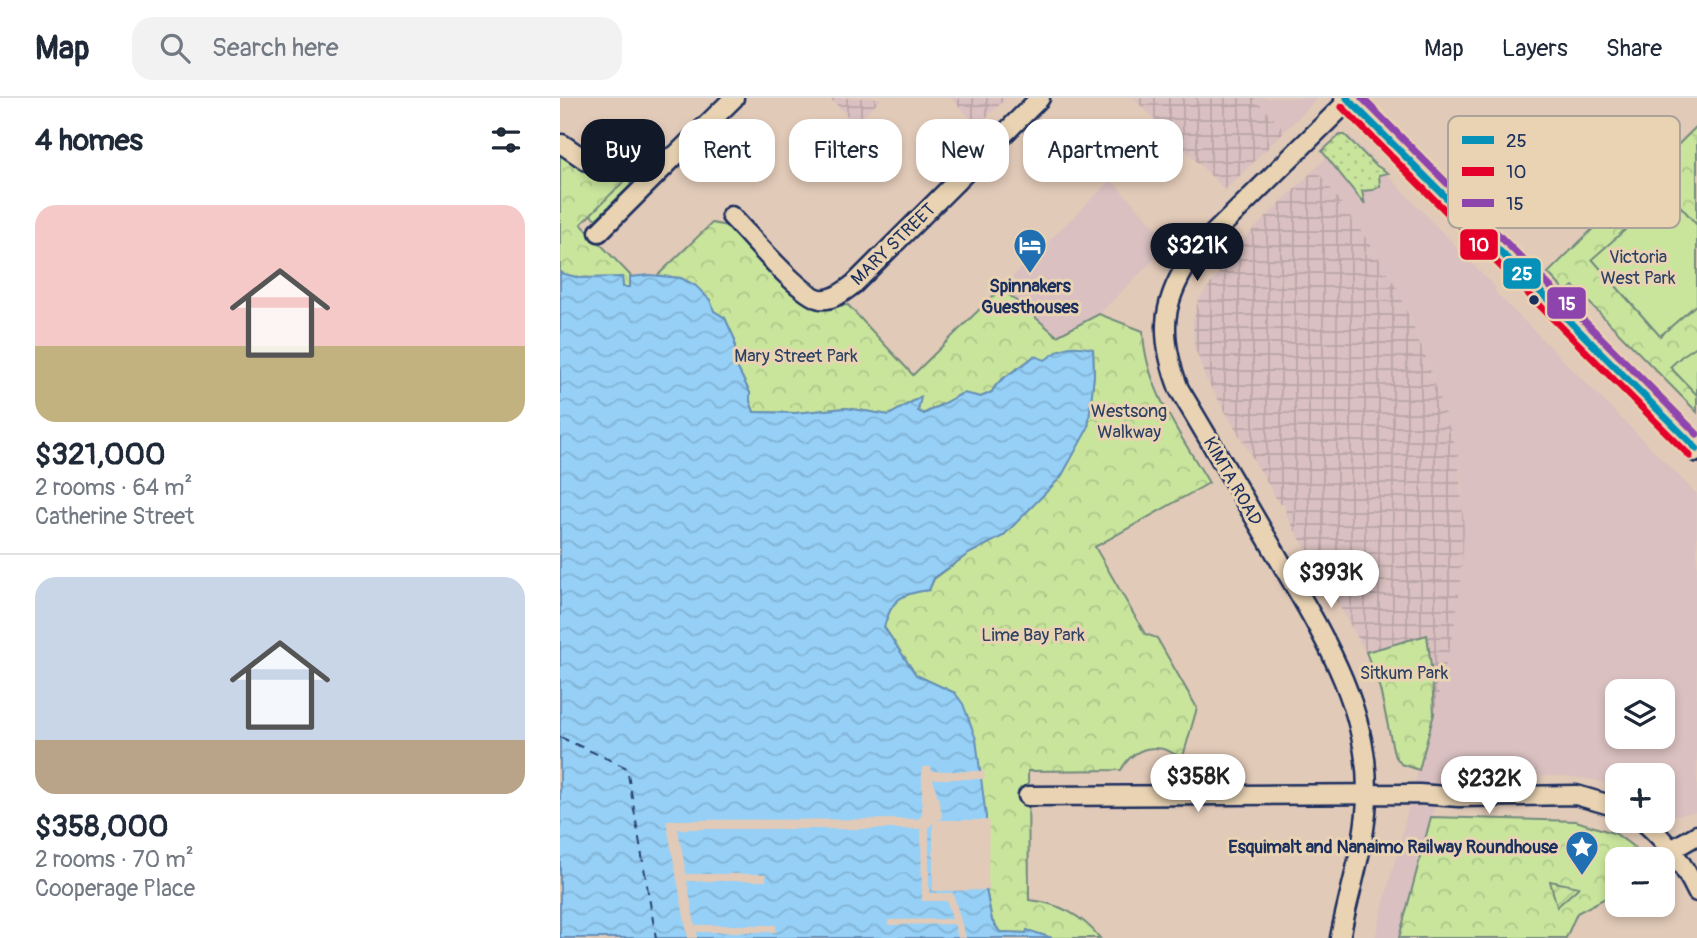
<!DOCTYPE html>
<meta charset="utf-8">
<style>
:root{--surface:#fff;--page:#f2f2f3;--text:#1f2937;--muted:#747a83;--line:#e0e1e3;--accent:#111827}
body{margin:0;font-family:Pangolin,sans-serif;background:var(--page);color:var(--text);height:100vh;display:flex;flex-direction:column;font-size:26px;white-space:nowrap}
*{box-sizing:border-box;margin:0}
p{font-size:23px;color:var(--muted)}
.icon{flex:none;width:38px;height:38px;fill:none;stroke:currentColor;stroke-width:2;stroke-linecap:round;stroke-linejoin:round}
.map{position:relative;flex:1;overflow:hidden}
.sheet{display:flex;flex-direction:column;background:var(--surface);width:560px}
.sheet>*{flex:none}
.hud{position:absolute;left:21px;top:21px;width:665px;height:63px;display:flex;gap:14px}
.tools{position:absolute;left:1045px;top:581px;display:grid;gap:14px}
.tools a{display:grid;place-items:center;width:70px;height:70px;border-radius:14px;background:var(--surface);box-shadow:0 4px 10px #0003;font-size:35px}
.price{position:absolute;translate:-50% -60px;padding:0 16px;border-radius:24px;background:#fff;color:#222;font-size:23px;line-height:46px;filter:drop-shadow(0 2px 4px #0008)}
.price::after{content:'';position:absolute;left:50%;top:42px;width:21px;height:16px;margin-left:-10px;background:inherit;clip-path:polygon(0 0,100% 0,50% 100%)}
.price.selected{background:var(--accent);color:#fff}
ul{padding:0;list-style:none}
li{display:grid;align-content:center;gap:14px;height:371px;padding:0 35px}
li+li{border-top:2px solid var(--line)}
li span{display:grid;place-items:center;height:217px;border-radius:21px;color:#555}
li>.icon{margin-inline-start:auto}
span .icon{width:126px;height:126px;fill:#fffc;stroke-width:1}
li b{font-size:30px}
h2{display:flex;justify-content:space-between;align-items:center;height:84px;padding:0 35px;font-size:30px}
.tag{padding:0 24px;border-radius:21px;background:var(--surface);box-shadow:0 4px 10px #0003;font-size:24px;line-height:63px}
.tag.selected{background:var(--accent);color:#fff}
header{display:flex;align-items:center;gap:42px;box-sizing:border-box;height:98px;padding:0 35px;background:var(--surface);border-bottom:2px solid var(--line)}
header strong{font-size:33px}
nav{display:flex;gap:38px;margin-inline-start:auto;font-size:24px}
.search{width:490px;height:63px;background:var(--page);display:flex;align-items:center;gap:18px;box-sizing:border-box;padding:0 24px;border-radius:21px;color:var(--muted);font-size:26px}
main{display:flex;flex:1;min-height:0}
.map>svg:first-child{display:block}
</style>
<header>
<strong>Map</strong>
<div class="search"><svg class="icon" aria-label="search" viewBox="0 0 24 24"><circle cx="10" cy="10" r="6"/><path d="M15 15l6 6"/></svg>Search here</div>
<nav><a>Map</a><a>Layers</a><a>Share</a></nav>
</header>
<main>
<section class="sheet">
<h2>4 homes<svg class="icon" aria-label="filters" viewBox="0 0 24 24"><path d="M4 7h16M4 17h16"/><circle cx="9" cy="7" r="2"/><circle cx="15" cy="17" r="2"/></svg></h2>
<ul>
<li><span style="background:linear-gradient(#f6c9c9 65%,#c2b280 0)"><svg class="icon" aria-label="home" viewBox="0 0 24 24"><path d="M3 11l9-7 9 7M6 9v11h12V9"/></svg></span><div><b>$321,000</b><p>2 rooms · 64 m²</p><p>Catherine Street</p></div></li>
<li><span style="background:linear-gradient(#c9d6e8 75%,#b9a48a 0)"><svg class="icon" aria-label="home" viewBox="0 0 24 24"><path d="M3 11l9-7 9 7M6 9v11h12V9"/></svg></span><div><b>$358,000</b><p>2 rooms · 70 m²</p><p>Cooperage Place</p></div></li>
</ul>
</section>
<div class="map">
<svg width="1137" height="840" viewBox="0 0 1137 840">
<defs>
<pattern id="industrial-grid" width="8" height="8" patternUnits="userSpaceOnUse" patternTransform="scale(1.75)"><rect width="8" height="8" fill="#dac0c0"/><path d="M0 4h8M4 0v8" fill="none" stroke="#baa5a7"/></pattern>
<pattern id="grass-dots" width="8" height="8" patternUnits="userSpaceOnUse" patternTransform="scale(1.75)"><rect width="8" height="8" fill="#c9e59c"/><path d="M2 2h.1M6 6h.1" fill="none" stroke="#acc589" stroke-width="1.8" stroke-linecap="round"/></pattern>
<pattern id="park-crowns" width="20" height="18" patternUnits="userSpaceOnUse" patternTransform="scale(1.75)"><rect width="20" height="18" fill="#c9e59c"/><path d="M2 6a3 3 0 1 1 6 0M12 15a3 3 0 1 1 6 0" fill="none" stroke="#acc589"/></pattern>
<pattern id="garden-furrows" width="10" height="10" patternUnits="userSpaceOnUse" patternTransform="scale(1.75)"><rect width="10" height="10" fill="#c9e59c"/><path d="M-1 1l2-2M0 10L10 0M9 11l2-2" fill="none" stroke="#acc589"/></pattern>
<pattern id="water-waves" width="16" height="10" patternUnits="userSpaceOnUse" patternTransform="scale(1.75)"><rect width="16" height="10" fill="#96d0f6"/><path d="M0 5q4-4 8 0t8 0" fill="none" stroke="#81b3d5"/></pattern>
</defs>
<rect width="100%" height="100%" fill="#e2cab8"/>
<filter id="ink" filterUnits="userSpaceOnUse"><feTurbulence type="fractalNoise" baseFrequency=".0143" numOctaves="2"/><feDisplacementMap in="SourceGraphic" scale="14" xChannelSelector="R" yChannelSelector="G"/><feConvolveMatrix kernelMatrix="1 2 1 2 8 2 1 2 1" color-interpolation-filters="sRGB"/></filter>
<g filter="url(#ink)">
<g fill="#dac0c0" fill-rule="evenodd">
<path d="M694,0h60l2,2 -31,31z"/>
<path d="M789,37l147,153 -2,3 203,203v318l-29,4 -5,-4 -1,-37h-45v11l-22,-6 -32,-4 -120,-2 -44,164h-24l78,-304 10,-78 -1,-65 -4,-37 -32,-97 -18,-45 -35,-64 -57,-80zM1057,593h45v46h-45z"/>
<path d="M551,82l60,63 -72,71 -41,22 -57,-48z"/>
</g>
<g fill="url(#industrial-grid)">
<path d="M270,0h52l-27,26z"/>
<path d="M391,0h55l-28,28z"/>
<path d="M573,0h121l31,33 -60,59z"/>
<path d="M756,70l57,80 25,42 28,67 32,97 6,75 -3,53 -8,52 -19,80 -2,-40 -5,-39 -61,17 -80,-137 -1,-10 -6,-2 -74,-126 -11,-32 -1,-22 5,-22 25,-34 6,-3 -5,-6z"/>
</g>
<g fill="url(#grass-dots)" stroke="#728a7d" stroke-width="2">
<path d="M780,37h5l29,29 14,9 -9,2 1,11 -7,4 -11,1 3,14 -43,-54z"/>
<path d="M41,77l27,4 3,6 -35,34 -11,-8 -25,-35 36,1z"/>
</g>
<g fill="url(#park-crowns)" stroke="#728a7d" stroke-width="2">
<path d="M1137,28v286l-124,-126 -7,6 -18,-19z"/>
<path d="M0,57l31,18 35,6 -45,45 51,53h-2v10h-7l-1,-9h-42l-20,-5z"/>
<path d="M152,125l20,4 100,79 16,-1 65,70 88,-87 56,48 42,-22 44,17c2,57 38,104 66,152l-114,64 50,87 12,4 40,70 -15,52c-21,-20 -48,-14 -61,10l-93,1 1,129c29,3 52,14 71,38h-48l-25,-8v3l-27,-1 -8,-12 -8,-41 2,-62 -31,-124 -39,-18 -32,-48c7,-28 17,-34 45,-37l5,-11 34,-25 35,-18 58,-59 27,-50 6,-52 -1,-26 -33,1 -15,11 -11,-5c-13,13 -36,21 -42,36l-11,5 -18,-4 -40,21 -5,-3 2,-14 -31,18 -43,-7 -51,5 -41,-1 -4,-11v-8l-15,-30v-23l-10,-22 -11,-7 -4,-11 -29,-22 -24,-2z"/>
<path d="M867,537l5,39 2,40 -15,56 -18,-6 -7,-10 -14,-65 -14,-37z"/>
<path d="M871,719l145,4 40,13 34,25h-33v33l-40,21 -11,25h-167z"/>
</g>
<path fill="url(#garden-furrows)" stroke="#728a7d" stroke-width="2" d="M990,783l29,6 -22,20z"/>
<g fill="#c9e59c" stroke="#728a7d" stroke-width="2">
<path d="M1108,94l29,33v79l-37,32 -68,-77z"/>
<path d="M1137,248v49l-27,-28 12,-11z"/>
</g>
<path fill="url(#water-waves)" stroke="#6590b9" stroke-width="2" d="M0,175l20,5 42,-1 1,10h7v-10l20,-2 31,3 14,7 15,15 4,11 11,7 10,22v23l15,30v8l4,11 41,1 51,-5 43,7 32,-18 -3,14 6,3 39,-21 18,4 11,-5c6,-15 29,-23 42,-36l11,4c20,-14 24,-16 48,-11l1,26 -6,53 -27,49 -58,59 -35,18 -34,24 -5,12c-27,3 -38,9 -45,37l32,48 39,18 8,11 13,35 10,78 -2,62 8,42 8,11 26,1 1,-3 25,8h-492z"/>
<path fill="#e2cab8" d="M362,669h9l1,4h52l1,8h-52l8,30 1,10 -9,1h56l-1,58 2,12 -57,1v-69l-4,6v65h24l13,45h-8l-4,-14 -66,1v-5l64,-1 -5,-18h-25l-1,-72h-243l8,45h80v7h-79l8,44h81v7h-79v6h-9l-22,-118 252,-1 4,-4z"/>
<g fill="none" stroke-linecap="round" stroke-linejoin="round">
<path stroke="#273f6d" stroke-width="2" stroke-dasharray="9 7" stroke-linecap="butt" d="M0,639l67,31 29,170"/>
<defs>
<g id="minor">
<path d="M2,46l25,17 27,7 23,1 38,-13 59,-58"/>
<path d="M171,118c17,17 68,79 89,83 13,2 24,-8 34,-15l186,-186"/>
<path d="M39,134l74,-74"/>
<path d="M468,698l391,-2 40,3 117,-2 41,12"/>
<path d="M1083,723c24,21 40,42 54,71"/>
<path d="M1113,751l24,-14"/>
<path d="M780,840c9,-48 27,-97 27,-145 1,-91 -48,-164 -91,-239 -32,-55 -64,-110 -97,-165 -21,-55 -18,-91 18,-139l152,-150"/>
</g>
<path id="secondary" d="M787,0l350,351"/>
</defs>
<use href="#minor" stroke="#1b2f5e" stroke-width="23"/>
<use href="#secondary" stroke="#1b2f5e" stroke-width="30"/>
<use href="#minor" stroke="#e9d3b2" stroke-width="18"/>
<use href="#secondary" stroke="#e9d3b2" stroke-width="24"/>
<defs>
<path id="bus-1" d="M787,0l350,351"/>
<path id="bus-2" d="M782,9l348,349"/>
<path id="bus-3" d="M802,0l335,336"/>
</defs>
<use href="#bus-1" stroke="#e9d3b2" stroke-width="12"/>
<use href="#bus-2" stroke="#e9d3b2" stroke-width="12"/>
<use href="#bus-3" stroke="#e9d3b2" stroke-width="12"/>
<use href="#bus-1" stroke="#0591b8" stroke-width="7"/>
<use href="#bus-2" stroke="#e4002b" stroke-width="7"/>
<use href="#bus-3" stroke="#8e44ad" stroke-width="7"/>
</g>
</g>
<defs>
<symbol id="hotel-pin" viewBox="-11 -11 22 30"><path d="M0 17L-7.5 6A9.5 9.5 0 1 1 7.5 6Z" fill="#1f6fb2" stroke="#e9d3b2"/><path d="M-6-4.5h1.5V1H6V5H4.5V3h-9V5H-6ZM-4 0a1.8 1.8 0 1 1 3.6 0ZM.5 0V-2.5h3Q6-2.5 6 0Z" fill="#fff"/></symbol>
<symbol id="sight-pin" viewBox="-11 -11 22 30"><path d="M0 17L-7.5 6A9.5 9.5 0 1 1 7.5 6Z" fill="#1f6fb2" stroke="#e9d3b2"/><path d="M0-6L1.8-2.2L6-1.7L2.9 1.2L3.7 5.4L0 3.3L-3.7 5.4L-2.9 1.2L-6-1.7L-1.8-2.2Z" fill="#fff"/></symbol>
</defs>
<g fill-rule="evenodd">
<use href="#hotel-pin" x="451" y="128" width="38" height="52"/>
<use href="#sight-pin" x="1003" y="730" width="38" height="52"/>
</g>
<circle fill="#1b2f5e" stroke="#e9d3b2" stroke-width="2.5" cx="974" cy="202" r="6"/>
<g text-anchor="middle" stroke-width="6" stroke-linejoin="round" paint-order="stroke">
<g font-size="18" fill="#1b2f5e" stroke="#e9d3b2">
<text transform="translate(333 146) rotate(-44)" y="6">MARY STREET</text>
<text transform="translate(673 383) rotate(60)" y="6">KIMTA ROAD</text>
</g>
<g font-size="18" fill="#2c4164" stroke="#e9d3b2">
<text x="1078" y="165">Victoria<tspan x="1078" dy="21">West Park</tspan></text>
<text x="236" y="264">Mary Street Park</text>
<text x="569" y="319">Westsong<tspan x="569" dy="21">Walkway</tspan></text>
<text x="473" y="543">Lime Bay Park</text>
<text x="844" y="581">Sitkum Park</text>
</g>
<g font-size="18" font-weight="bold" fill="#1b2f5e" stroke="#e9d3b2">
<text x="470" y="194">Spinnakers<tspan x="470" dy="21">Guesthouses</tspan></text>
<text x="998" y="755" text-anchor="end">Esquimalt and Nanaimo Railway Roundhouse</text>
</g>
</g>
<rect x="888" y="18" width="232" height="112" rx="10" fill="#e9d3b2" stroke="#aba299" stroke-width="2"/>
<rect x="902" y="38" width="32" height="8" fill="#0591b8"/>
<rect x="902" y="69" width="32" height="9" fill="#e4002b"/>
<rect x="902" y="101" width="32" height="8" fill="#8e44ad"/>
<g font-size="19" fill="#1b2f5e">
<text x="946" y="49">25</text>
<text x="946" y="80">10</text>
<text x="946" y="112">15</text>
</g>
<g stroke="#e9d3b2" stroke-width="2.5">
<rect x="899" y="130" width="40" height="33" rx="7" fill="#e4002b"/>
<rect x="942" y="159" width="40" height="33" rx="7" fill="#0591b8"/>
<rect x="986" y="188" width="41" height="34" rx="7" fill="#8e44ad"/>
</g>
<g font-size="19" text-anchor="middle" font-weight="bold" fill="#fff">
<text x="919" y="153">10</text>
<text x="962" y="182">25</text>
<text x="1007" y="212">15</text>
</g>
</svg>
<div class="tools">
<a><svg class="icon" aria-label="layers" viewBox="0 0 24 24"><path d="M12 4l9 5-9 5-9-5zM3 14l9 5 9-5"/></svg></a>
<a>+</a>
<a>−</a>
</div>
<b class="price selected" style="left:637px;top:185px">$321K</b>
<b class="price" style="left:771px;top:512px">$393K</b>
<b class="price" style="left:638px;top:716px">$358K</b>
<b class="price" style="left:929px;top:718px">$232K</b>
<div class="hud">
<a class="tag selected">Buy</a>
<a class="tag">Rent</a>
<a class="tag">Filters</a>
<a class="tag">New</a>
<a class="tag">Apartment</a>
</div>
</div>
</main>
